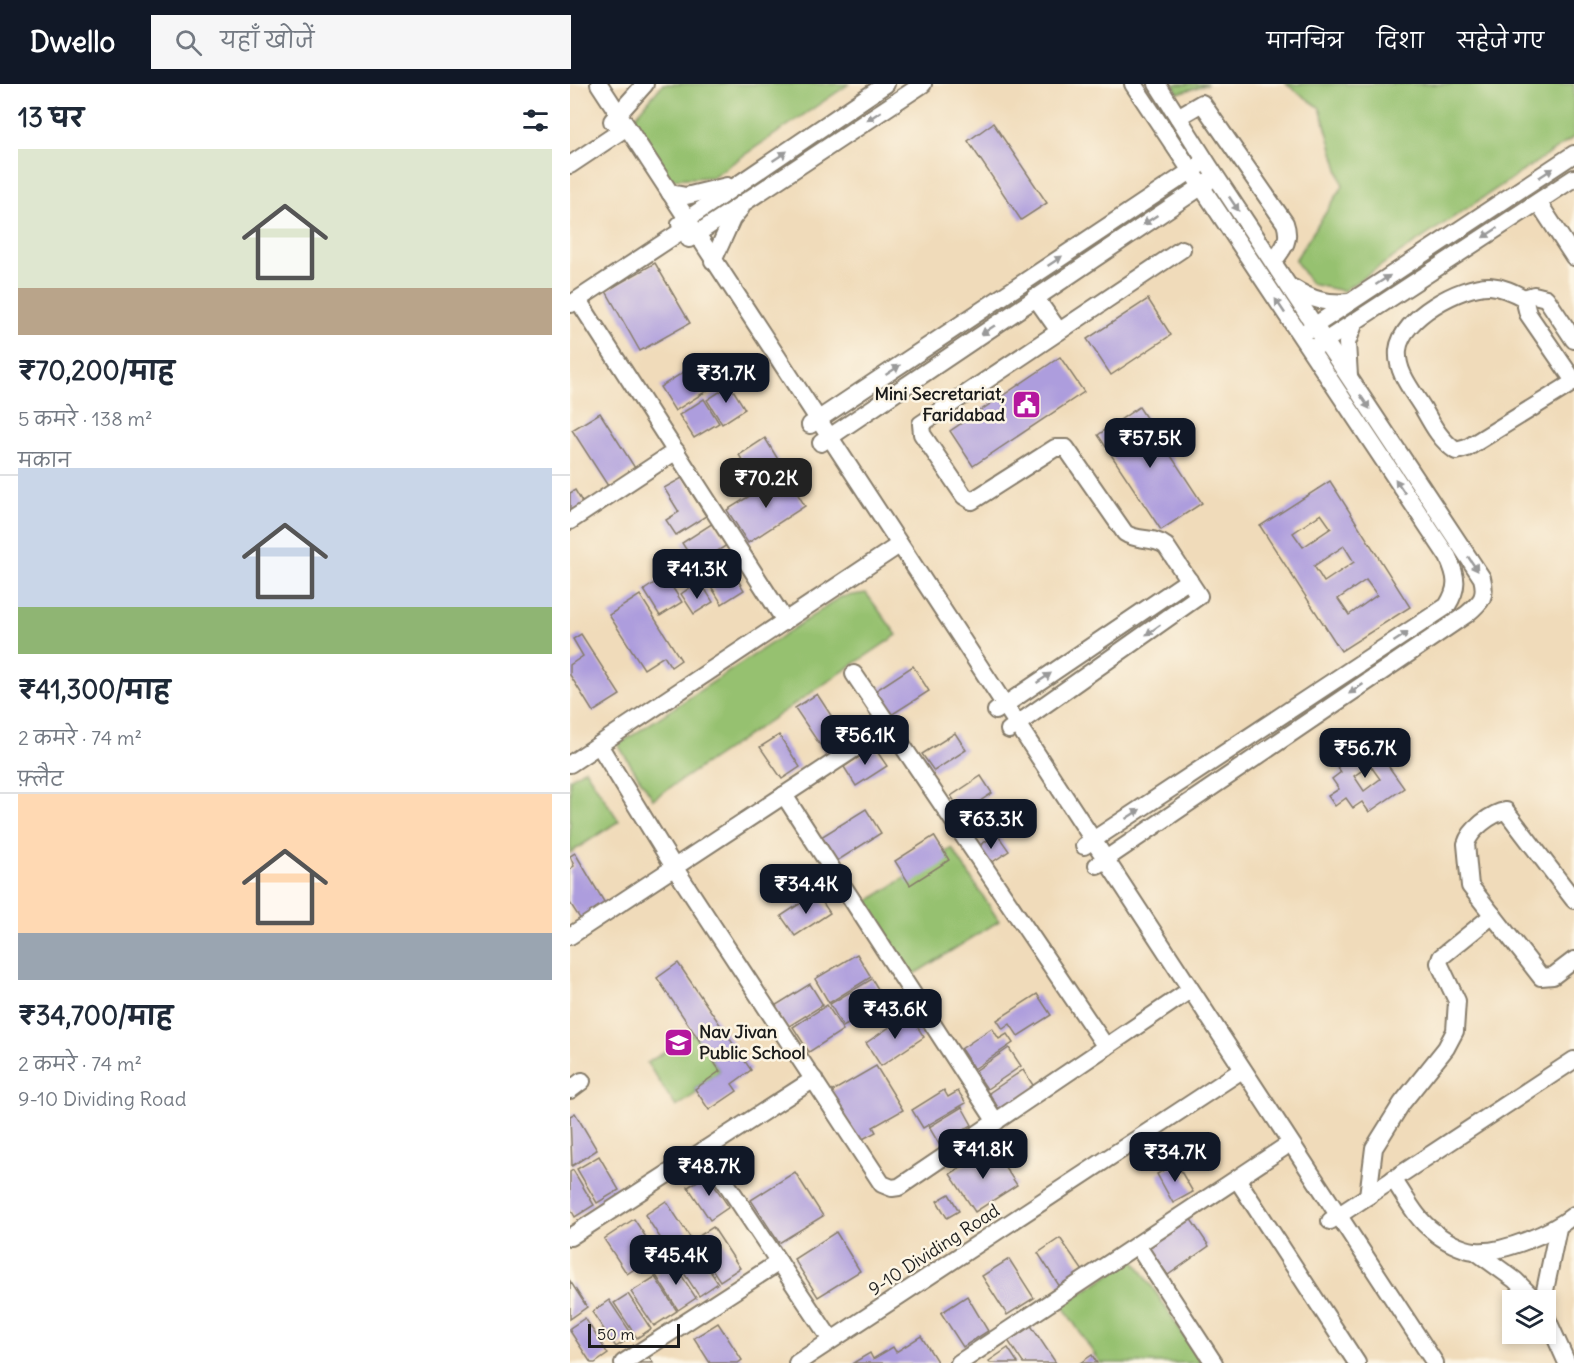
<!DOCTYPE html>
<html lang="hi">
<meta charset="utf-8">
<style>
:root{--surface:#fff;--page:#f6f6f7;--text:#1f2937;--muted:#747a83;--line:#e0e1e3;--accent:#111827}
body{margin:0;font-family:Delius,"Playpen Sans Deva",sans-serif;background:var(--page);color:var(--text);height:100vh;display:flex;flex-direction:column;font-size:22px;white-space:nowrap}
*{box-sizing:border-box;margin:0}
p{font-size:20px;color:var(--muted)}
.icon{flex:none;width:33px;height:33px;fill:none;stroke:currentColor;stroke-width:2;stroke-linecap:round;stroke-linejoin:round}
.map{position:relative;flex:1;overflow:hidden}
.details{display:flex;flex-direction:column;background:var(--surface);width:570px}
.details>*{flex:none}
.controls{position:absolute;left:932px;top:1206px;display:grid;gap:12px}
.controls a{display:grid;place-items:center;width:54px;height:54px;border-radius:0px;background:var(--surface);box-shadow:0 3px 9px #0003;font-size:30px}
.scale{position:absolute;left:18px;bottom:15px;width:92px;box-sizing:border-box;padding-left:6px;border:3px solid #1c1c1c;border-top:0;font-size:16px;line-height:21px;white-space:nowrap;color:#1c1c1c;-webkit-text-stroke:4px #fcf5e5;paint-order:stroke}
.price{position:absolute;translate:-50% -51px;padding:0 14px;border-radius:12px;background:var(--accent);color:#fff;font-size:20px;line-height:39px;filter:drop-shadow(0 2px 3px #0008)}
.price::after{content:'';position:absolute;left:50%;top:36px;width:18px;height:14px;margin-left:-9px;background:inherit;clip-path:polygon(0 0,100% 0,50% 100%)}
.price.current{background:#222;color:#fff}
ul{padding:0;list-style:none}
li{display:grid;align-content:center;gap:12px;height:318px;padding:0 18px}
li+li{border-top:2px solid var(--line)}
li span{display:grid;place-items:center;height:186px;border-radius:0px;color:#555}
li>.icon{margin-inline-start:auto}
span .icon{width:108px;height:108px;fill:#fffc;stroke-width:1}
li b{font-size:26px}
h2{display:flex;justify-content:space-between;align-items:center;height:72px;padding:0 18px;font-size:26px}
header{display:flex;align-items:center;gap:36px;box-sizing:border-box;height:84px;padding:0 30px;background:var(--accent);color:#fff}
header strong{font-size:28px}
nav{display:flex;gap:33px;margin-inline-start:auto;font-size:21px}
.search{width:420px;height:54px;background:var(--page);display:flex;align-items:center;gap:15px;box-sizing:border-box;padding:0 21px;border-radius:0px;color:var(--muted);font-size:22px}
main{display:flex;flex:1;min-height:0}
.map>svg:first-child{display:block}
</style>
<header>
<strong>Dwello</strong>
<div class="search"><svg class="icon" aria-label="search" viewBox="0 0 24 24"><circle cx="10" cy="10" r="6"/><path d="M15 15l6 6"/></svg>यहाँ खोजें</div>
<nav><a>मानचित्र</a><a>दिशा</a><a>सहेजे गए</a></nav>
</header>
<main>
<section class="details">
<h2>13 घर<svg class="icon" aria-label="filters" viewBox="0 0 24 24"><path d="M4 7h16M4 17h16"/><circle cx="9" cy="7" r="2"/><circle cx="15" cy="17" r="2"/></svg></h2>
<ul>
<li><span style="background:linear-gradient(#dfe7d0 75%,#b9a48a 0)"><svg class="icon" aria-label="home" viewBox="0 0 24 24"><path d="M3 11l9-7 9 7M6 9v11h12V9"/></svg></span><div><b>₹70,200/माह</b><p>5 कमरे · 138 m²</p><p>मकान</p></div></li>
<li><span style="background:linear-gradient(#c9d6e8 75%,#8fb573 0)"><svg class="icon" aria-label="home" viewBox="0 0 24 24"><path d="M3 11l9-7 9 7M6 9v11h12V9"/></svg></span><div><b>₹41,300/माह</b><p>2 कमरे · 74 m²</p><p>फ़्लैट</p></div></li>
<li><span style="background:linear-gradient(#ffd9b3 75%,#9aa5b1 0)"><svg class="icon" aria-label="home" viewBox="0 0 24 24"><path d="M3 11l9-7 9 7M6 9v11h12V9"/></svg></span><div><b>₹34,700/माह</b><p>2 कमरे · 74 m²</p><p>9-10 Dividing Road</p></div></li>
</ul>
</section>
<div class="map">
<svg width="1004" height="1279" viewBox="0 0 1004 1279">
<rect width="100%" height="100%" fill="#fcf5e5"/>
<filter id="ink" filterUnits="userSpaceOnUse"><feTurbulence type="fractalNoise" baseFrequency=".0167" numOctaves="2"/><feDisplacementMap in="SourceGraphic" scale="12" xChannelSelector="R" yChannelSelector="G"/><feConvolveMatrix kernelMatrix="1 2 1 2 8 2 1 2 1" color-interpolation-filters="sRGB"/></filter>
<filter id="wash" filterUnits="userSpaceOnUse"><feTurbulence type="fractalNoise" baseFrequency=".008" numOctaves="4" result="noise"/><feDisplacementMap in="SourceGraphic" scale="24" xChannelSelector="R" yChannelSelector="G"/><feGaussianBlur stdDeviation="1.35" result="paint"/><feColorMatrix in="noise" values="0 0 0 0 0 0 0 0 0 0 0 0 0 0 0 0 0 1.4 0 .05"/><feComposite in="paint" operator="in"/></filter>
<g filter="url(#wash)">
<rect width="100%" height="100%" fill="#f0dbba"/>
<g fill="#96c16f" stroke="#596e46" stroke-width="1.5">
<path d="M93,0h186l-137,93 -43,2 -40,-55z"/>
<path d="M603,0h35l-30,9z"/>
<path d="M716,0h288v53l-231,154 -32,-7 -16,-24 48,-74 -23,-78z"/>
<path d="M296,509l31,42 -244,164 -35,-54 223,-148z"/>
<path d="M15,685l34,52 -49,32v-74z"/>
<path d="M382,764l47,73 -91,57 -46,-73z"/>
<path d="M124,949l26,38 -25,18 2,4 -21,14 -29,-44z"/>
<path d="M564,1175l68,104h-102l-38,-58z"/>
</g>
<g id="blocks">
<g fill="#ad9ddd" fill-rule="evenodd">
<path d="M423,39l54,80 -26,17 -53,-79z"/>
<path d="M85,179l35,60 -50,28 -34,-60z"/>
<path d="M578,215l23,36 -60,40 -24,-36z"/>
<path d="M139,272l15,24 -49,31 -15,-24z"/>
<path d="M490,273l24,35 -111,74 -23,-35z"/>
<path d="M160,301l15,24 -23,15 -15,-24z"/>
<path d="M134,315l15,24 -25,15 -15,-23z"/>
<path d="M569,323l63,96 -41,27 -63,-95z"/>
<path d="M30,329l35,55 -27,18 -36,-56z"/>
<path d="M195,354l20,33 -26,16 -20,-32z"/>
<path d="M210,393l6,9 5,-3 14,23 -57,37 -21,-33z"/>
<path d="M112,394l24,38 -30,19 -10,-15 13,-8 -15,-24z"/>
<path d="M760,397l80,126 -69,44 -81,-125zM751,430l10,14 -28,19 -10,-14zM774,462l10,16 -30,20 -10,-16zM796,496l11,15 -28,20 -11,-16z"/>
<path d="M5,406l9,15 -14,9v-21z"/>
<path d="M143,439l14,22 -31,20 -14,-22z"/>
<path d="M154,474l20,32 -22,14 -20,-32z"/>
<path d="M95,492l17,26 -22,14 -16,-26z"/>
<path d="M121,503l5,8 9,-6 8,13 -19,12 -13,-20z"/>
<path d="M70,511l41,65 -10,7 -7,-11 -20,13 -35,-54z"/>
<path d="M11,550l39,61 -27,17 -23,-37v-10l13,-9 -10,-17z"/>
<path d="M343,582l16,25 -41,26 -16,-24z"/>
<path d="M247,610l30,46 -21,14 -31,-46z"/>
<path d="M385,649l11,17 -32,21 -12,-17z"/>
<path d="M209,651l21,32 -18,12 -22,-32z"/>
<path d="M799,655l35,49 -35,24 -7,-10 -9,6 -7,-10 -11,8 -7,-10 11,-7 -7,-10 9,-7 -6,-9zM800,681l10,14 -16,12 -10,-15z"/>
<path d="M304,663l13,19 -31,20 -12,-19z"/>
<path d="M411,692l11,17 -30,20 -11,-17z"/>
<path d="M413,717l13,19 -19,13 -13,-19z"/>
<path d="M296,725l15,24 -44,28 -16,-24z"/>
<path d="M427,750l12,17 -24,16 -11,-18z"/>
<path d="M364,752l15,24 -39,25 -15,-24z"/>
<path d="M5,769l31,52 -25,15 -11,-17v-34l4,-3 -4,-10z"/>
<path d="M246,809l14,20 -35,23 -14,-20z"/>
<path d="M287,870l14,23 -42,26 -14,-24z"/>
<path d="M108,879l73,107 -19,14 5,7 -28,19 -14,-21 25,-18 -63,-93z"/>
<path d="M302,895l14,23 -43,25 -13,-23z"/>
<path d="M240,900l13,21 -37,23 -13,-21z"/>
<path d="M467,910l14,21 -33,21 -8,-12 -7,5 -6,-9z"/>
<path d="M257,921l16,25 -34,22 -16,-25z"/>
<path d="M339,930l15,23 -43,29 -15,-23z"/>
<path d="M422,944l7,11 8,-5 6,9 -39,26 -13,-20z"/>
<path d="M439,964l12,18 -34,23 -12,-18z"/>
<path d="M306,982l27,44 -30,17 3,5 -17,9 -28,-49z"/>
<path d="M453,986l12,18 -35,23 -11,-18z"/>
<path d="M374,1006l4,7 10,-6 8,12 -43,25 -11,-18z"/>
<path d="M392,1023l10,18 -33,19 -10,-17z"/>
<path d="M5,1029l22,37 -25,16 -2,-50z"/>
<path d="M418,1066l5,7 4,-2 20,30 -42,27 -25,-38z"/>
<path d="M29,1072l20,34 -22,13 -20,-34z"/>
<path d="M606,1079l17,29 -20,11 -16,-29z"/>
<path d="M3,1086l21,35 -19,12 -5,-9v-36z"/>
<path d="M225,1088l28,44 -44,27 -28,-43z"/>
<path d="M137,1091l22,32 -19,13 -22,-33z"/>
<path d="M379,1110l10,17 -12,7 -10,-17z"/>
<path d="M96,1117l24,36 -21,14 -24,-36z"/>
<path d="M620,1134l19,28 -41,29 -20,-28z"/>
<path d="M64,1135l23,35 -30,20 -23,-35z"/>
<path d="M143,1143l27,41 -20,13 -27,-41z"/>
<path d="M266,1148l24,39 -42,26 -24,-38z"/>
<path d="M490,1154l23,33 -23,16 -22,-34z"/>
<path d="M125,1164l23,35 -19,13 -23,-35z"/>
<path d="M439,1175l25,39 -27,17 -25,-39z"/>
<path d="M103,1178l23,36 -18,12 -23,-36z"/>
<path d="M85,1193l22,34 -23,15 -23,-34z"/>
<path d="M0,1197l17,26 -17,12z"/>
<path d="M58,1210l23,35 -14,9 -23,-35z"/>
<path d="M397,1212l21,35 -25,16 -22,-34z"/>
<path d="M39,1216l24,36 -17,11 -24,-35z"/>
<path d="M15,1234l23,36 -13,9h-4l-21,-32v-3z"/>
<path d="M148,1239l24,37 -4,3h-28l-16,-25z"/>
<path d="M460,1240l26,39h-33l-16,-24z"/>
<path d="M351,1252l17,27h-85l17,-10 3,6 20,-12 3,5z"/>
<path d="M438,1264l10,15h-28l-1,-2z"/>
<path d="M75,1267l8,12h-27z"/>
<path d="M522,1271l5,8h-17z"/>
</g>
</g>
</g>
<g filter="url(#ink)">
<use href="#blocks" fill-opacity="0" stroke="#867c6b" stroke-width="1.5"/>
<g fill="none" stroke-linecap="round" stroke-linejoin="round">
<defs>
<g id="minor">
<path d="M29,0l836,1279"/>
<path d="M608,33l24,-14 83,120c6,17 -1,25 -12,39"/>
<path d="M42,37l33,-37"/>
<path d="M0,81l57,-38"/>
<path d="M100,109l16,3 41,-10"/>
<path d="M968,118l36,55"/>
<path d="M110,140l206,-140"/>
<path d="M119,155l234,-155"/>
<path d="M143,177l19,-42 9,-11"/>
<path d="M723,204c19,12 34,16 57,14"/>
<path d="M465,213l24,34"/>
<path d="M954,214c-11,-6 -21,-11 -34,-12 -29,-1 -89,32 -92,64 -2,22 14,40 25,58 9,16 17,32 33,43l11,-3 107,-66"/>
<path d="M8,216l207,321"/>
<path d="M1,220l112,-74"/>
<path d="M735,248l269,-178"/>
<path d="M1004,256l-28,-42 -12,-3 -10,3 4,16 46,67"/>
<path d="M746,263l258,-169"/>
<path d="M779,292l-2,-33 8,-21"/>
<path d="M240,341l388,-259"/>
<path d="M251,359l387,-261"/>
<path d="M0,437l106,-70"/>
<path d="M284,590l252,373"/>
<path d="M426,627l193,-131"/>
<path d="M439,646l190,-134 -33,-50c-13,-10 -28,-4 -41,-13l-59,-85h-11l-83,53 -8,-5 -42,-62 -1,-10 261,-175"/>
<path d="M29,661l75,122 208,317 10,4 7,-1 291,-197"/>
<path d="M0,680l329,-219"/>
<path d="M214,711l212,327"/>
<path d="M514,762l363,-240c12,-19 10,-29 1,-49l-315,-473"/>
<path d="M527,781l370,-251c14,-12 20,-17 15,-36l-273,-412 -52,-82"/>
<path d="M1004,816l-68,-89c-15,2 -36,19 -40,33l4,42 71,91 12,-1 21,-16"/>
<path d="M0,852l319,-210"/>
<path d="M0,1006l12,-9"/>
<path d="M134,1066l127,190"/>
<path d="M667,1095l120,184"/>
<path d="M823,1095c12,17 23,40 40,52 10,9 29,19 42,20 27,3 78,-19 99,-36"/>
<path d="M798,1112l6,-48 28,-45 44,-55 9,-17 2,-30 -18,-38 2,-6 52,-42"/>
<path d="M760,1137l244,-161"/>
<path d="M0,1153l244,-158"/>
<path d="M567,1161l77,118"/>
<path d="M905,1167l40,29 20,20"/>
<path d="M973,1216l15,-72"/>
<path d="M975,1230l22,49"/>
<path d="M53,1279l156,-101"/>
<path d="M227,1279l445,-293"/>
<path d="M389,1279l324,-215"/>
</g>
</defs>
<use href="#minor" stroke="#867c6b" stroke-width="20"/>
<use href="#minor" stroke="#fff" stroke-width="16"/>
</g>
<defs><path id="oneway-solid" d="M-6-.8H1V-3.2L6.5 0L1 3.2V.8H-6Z" transform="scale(1.5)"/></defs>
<g fill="#999">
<use href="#oneway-solid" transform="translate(304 32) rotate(147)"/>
<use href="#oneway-solid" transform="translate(210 72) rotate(-34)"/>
<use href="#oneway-solid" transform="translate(976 89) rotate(-33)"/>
<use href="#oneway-solid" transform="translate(664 120) rotate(56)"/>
<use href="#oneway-solid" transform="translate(580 136) rotate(146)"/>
<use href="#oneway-solid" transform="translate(920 149) rotate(147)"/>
<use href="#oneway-solid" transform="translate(485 177) rotate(-34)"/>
<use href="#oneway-solid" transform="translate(813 196) rotate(-33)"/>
<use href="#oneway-solid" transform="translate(710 222) rotate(-124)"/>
<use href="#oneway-solid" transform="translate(418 246) rotate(146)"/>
<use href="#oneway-solid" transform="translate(323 286) rotate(-34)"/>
<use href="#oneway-solid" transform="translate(795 318) rotate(56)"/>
<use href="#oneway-solid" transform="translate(830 402) rotate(-124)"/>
<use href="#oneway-solid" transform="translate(903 480) rotate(56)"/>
<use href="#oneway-solid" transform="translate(583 546) rotate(145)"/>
<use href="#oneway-solid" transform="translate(831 553) rotate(-33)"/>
<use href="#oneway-solid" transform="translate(474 594) rotate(-34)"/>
<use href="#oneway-solid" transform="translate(786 605) rotate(146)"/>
<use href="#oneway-solid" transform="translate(563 730) rotate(-33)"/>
</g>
</g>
<defs>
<symbol id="civic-square" viewBox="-11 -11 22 22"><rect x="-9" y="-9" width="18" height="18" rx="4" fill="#b5179e" stroke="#fcf5e5"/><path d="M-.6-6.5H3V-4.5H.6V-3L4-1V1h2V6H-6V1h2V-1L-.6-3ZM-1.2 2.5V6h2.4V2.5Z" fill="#fff"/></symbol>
<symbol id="school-square" viewBox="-11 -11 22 22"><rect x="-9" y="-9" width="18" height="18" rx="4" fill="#b5179e" stroke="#fcf5e5"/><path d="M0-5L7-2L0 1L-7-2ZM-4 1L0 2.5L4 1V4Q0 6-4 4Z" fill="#fff"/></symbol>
</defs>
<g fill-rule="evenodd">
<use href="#civic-square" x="440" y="304" width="33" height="33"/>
<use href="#school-square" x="92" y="942" width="33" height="33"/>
</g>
<g text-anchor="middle" stroke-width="5" stroke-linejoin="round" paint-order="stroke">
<g font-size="18" font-weight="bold" fill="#1c1c1c" stroke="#fcf5e5" text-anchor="end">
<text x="435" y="316">Mini Secretariat,<tspan x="435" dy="21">Faridabad</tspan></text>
<text x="129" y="954" text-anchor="start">Nav Jivan<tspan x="129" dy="21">Public School</tspan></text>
</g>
<g font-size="18" fill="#1c1c1c" stroke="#fcf5e5">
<text transform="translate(364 1166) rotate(-33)" y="6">9-10 Dividing Road</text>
</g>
</g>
</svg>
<div class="controls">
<a><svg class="icon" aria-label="layers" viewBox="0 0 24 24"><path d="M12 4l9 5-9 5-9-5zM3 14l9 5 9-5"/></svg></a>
</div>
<div class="scale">50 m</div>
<b class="price" style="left:156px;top:320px">₹31.7K</b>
<b class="price" style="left:580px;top:385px">₹57.5K</b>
<b class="price current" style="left:196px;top:425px">₹70.2K</b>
<b class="price" style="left:127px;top:516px">₹41.3K</b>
<b class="price" style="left:295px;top:682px">₹56.1K</b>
<b class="price" style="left:795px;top:695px">₹56.7K</b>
<b class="price" style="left:421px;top:766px">₹63.3K</b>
<b class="price" style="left:236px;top:831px">₹34.4K</b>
<b class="price" style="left:325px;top:956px">₹43.6K</b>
<b class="price" style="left:413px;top:1096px">₹41.8K</b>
<b class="price" style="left:605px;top:1099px">₹34.7K</b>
<b class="price" style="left:139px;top:1113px">₹48.7K</b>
<b class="price" style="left:106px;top:1202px">₹45.4K</b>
</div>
</main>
